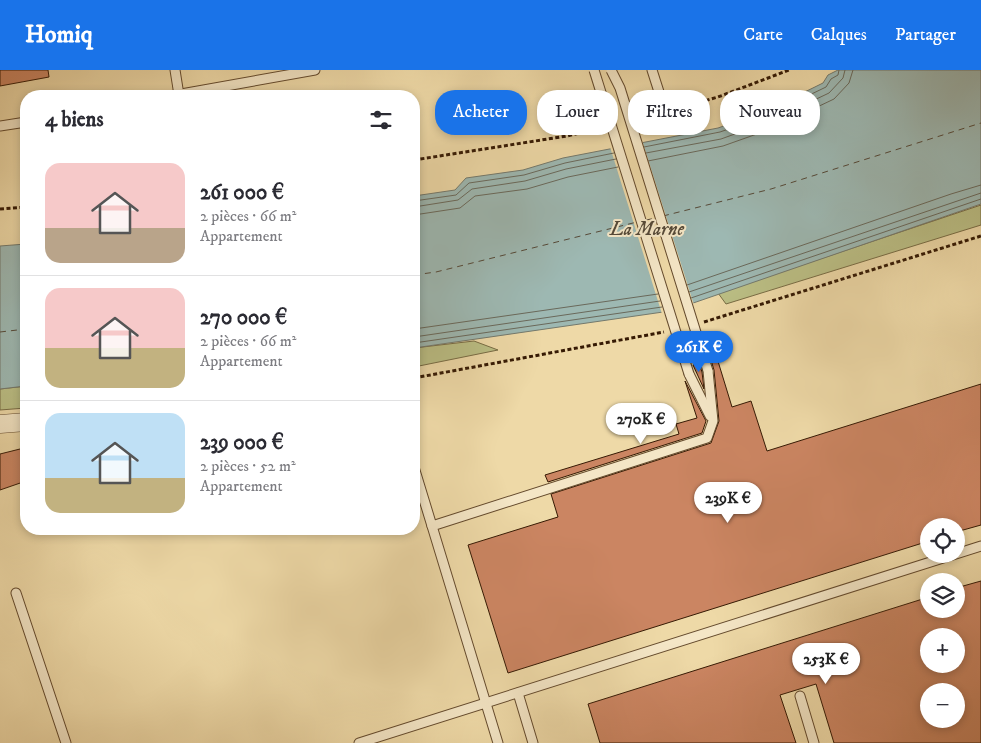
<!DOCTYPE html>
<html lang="fr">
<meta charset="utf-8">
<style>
:root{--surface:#fff;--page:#f7f7f7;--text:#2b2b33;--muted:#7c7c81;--line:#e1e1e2;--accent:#1a73e8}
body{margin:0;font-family:"IM FELL DW Pica",serif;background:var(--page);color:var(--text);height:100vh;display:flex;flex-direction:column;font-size:19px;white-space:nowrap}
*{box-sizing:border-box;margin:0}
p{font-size:16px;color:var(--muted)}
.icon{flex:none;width:28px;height:28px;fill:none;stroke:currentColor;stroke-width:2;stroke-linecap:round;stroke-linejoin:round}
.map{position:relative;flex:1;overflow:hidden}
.sheet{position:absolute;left:20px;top:20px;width:400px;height:445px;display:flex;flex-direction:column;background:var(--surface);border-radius:20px;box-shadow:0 2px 8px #0003}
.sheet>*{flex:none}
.guide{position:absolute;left:435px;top:20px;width:470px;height:45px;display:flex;gap:10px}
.fabs{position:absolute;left:920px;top:448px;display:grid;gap:10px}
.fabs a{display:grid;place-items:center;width:45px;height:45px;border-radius:50%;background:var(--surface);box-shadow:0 2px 8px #0003;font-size:25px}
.price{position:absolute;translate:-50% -42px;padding:0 11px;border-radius:18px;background:#fff;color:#222;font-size:16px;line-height:32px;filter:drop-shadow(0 1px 2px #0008)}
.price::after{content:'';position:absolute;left:50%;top:30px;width:15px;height:11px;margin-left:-8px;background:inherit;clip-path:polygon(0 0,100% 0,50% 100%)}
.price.active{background:var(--accent);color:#fff}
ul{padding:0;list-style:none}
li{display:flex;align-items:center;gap:15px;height:125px;padding:0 25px}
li+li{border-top:1px solid var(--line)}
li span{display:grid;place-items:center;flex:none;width:140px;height:100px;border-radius:15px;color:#555}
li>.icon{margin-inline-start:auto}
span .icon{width:60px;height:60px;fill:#fffc;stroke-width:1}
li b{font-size:21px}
h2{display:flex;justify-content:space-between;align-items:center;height:60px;padding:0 25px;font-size:21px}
.pill{padding:0 18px;border-radius:20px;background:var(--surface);box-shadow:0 2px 8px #0003;font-size:18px;line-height:45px}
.pill.active{background:var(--accent);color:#fff}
header{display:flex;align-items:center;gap:30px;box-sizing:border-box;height:70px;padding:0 25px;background:var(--accent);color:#fff}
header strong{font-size:24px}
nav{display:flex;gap:28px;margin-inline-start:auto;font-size:18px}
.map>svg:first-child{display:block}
</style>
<header>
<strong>Homiq</strong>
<nav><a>Carte</a><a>Calques</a><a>Partager</a></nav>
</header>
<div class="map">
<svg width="981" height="673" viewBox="0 0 981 673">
<rect width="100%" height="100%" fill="#eed9a7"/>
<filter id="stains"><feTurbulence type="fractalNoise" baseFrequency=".004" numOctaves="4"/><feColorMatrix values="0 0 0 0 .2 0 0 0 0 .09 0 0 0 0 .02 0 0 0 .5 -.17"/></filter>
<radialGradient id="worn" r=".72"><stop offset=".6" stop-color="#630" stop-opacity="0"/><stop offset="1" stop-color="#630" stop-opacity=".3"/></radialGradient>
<g fill="#bbbf85" stroke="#786c44">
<path d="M981,135v20l-255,79 -8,-11z"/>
<path d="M474,271l24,9 -84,17v-19z"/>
<path d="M26,316v22l-26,2v-21z"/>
</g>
<g fill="#9db8b2" stroke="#74796c">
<path d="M838,0h143v134l-311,107 -256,37v-152l41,-6 11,-12 57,-8 40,-12 155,-30 46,-16 59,-29 5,-8z"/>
<path d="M26,174v142l-26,3v-143z"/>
</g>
<path fill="#eed9a7" d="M642,70l52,165 -32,9 -52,-167z"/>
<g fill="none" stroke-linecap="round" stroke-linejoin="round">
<g stroke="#6a695b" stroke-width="1">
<path d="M644,77l76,-15 46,-16 60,-29 5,-8 7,-4 1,-5"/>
<path d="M646,83l75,-14 47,-17 61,-29 14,-15 2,-8"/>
<path d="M648,91l75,-15 48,-17 63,-30 15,-16 4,-13"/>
<path d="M414,131l42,-6 13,-12 55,-8 41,-12 49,-10"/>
<path d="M414,137l44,-7 14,-11 53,-8 41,-12 50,-10"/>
<path d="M414,145l46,-7 15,-12 52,-7 41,-12 50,-10"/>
<path d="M687,215l264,-91 30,-9"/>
<path d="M689,222l292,-99"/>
<path d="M691,228l290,-99"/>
<path d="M414,259l244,-35"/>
<path d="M414,267l246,-36"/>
<path d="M414,273l248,-36"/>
</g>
<g stroke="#554938" stroke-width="1" stroke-dasharray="6 5" stroke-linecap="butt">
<path d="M663,146l108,-27 210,-66"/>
<path d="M646,150l10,-2"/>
<path d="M414,205l22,-3 201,-50"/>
<path d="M0,262l26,-3"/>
</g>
</g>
<g fill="#cb8562" stroke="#361a04" fill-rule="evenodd">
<path d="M0,0h48l1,7 -49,9z"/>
<path d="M717,288l15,49 19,-6 16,50 214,-67v141l-25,7v-6h-27v15l-421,132 -40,-128 90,-28 -7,-23 160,-51 8,-22 -5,-51 -3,-10z"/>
<path d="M699,293l3,9 2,17 -11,-24z"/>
<path d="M685,311l21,40 -4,12 -154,49 -3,-7 134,-41 -3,-10 21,-6z"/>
<path d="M24,378l2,8v25l-26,9v-36z"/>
<path d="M981,511v162h-147l-18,-59 -36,11 16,48h-196l-12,-39 341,-107v12h27v-21zM929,566h27v28h-27zM929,621h27v28h-27z"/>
</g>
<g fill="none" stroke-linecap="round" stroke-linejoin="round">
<defs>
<g id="lane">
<path d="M175,0l4,25"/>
<path d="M652,0l8,25"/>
<path d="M170,26l145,-26"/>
<path d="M0,56l26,-4"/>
<path d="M689,304l21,42"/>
<path d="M414,397l18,59"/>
<path d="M16,523l50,150"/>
<path d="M518,623l15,50"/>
<path d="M800,626l14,47"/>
<path d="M359,673l622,-197"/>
<path d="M498,673l-66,-217 275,-88 6,-17 -5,-50"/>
</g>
<path id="street" d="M0,354l26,-2"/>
</defs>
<use href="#lane" stroke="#644a2d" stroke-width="11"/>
<use href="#street" stroke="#644a2d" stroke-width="19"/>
<g stroke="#361a04" stroke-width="3" stroke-dasharray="4 2.5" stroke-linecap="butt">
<path d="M643,48l75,-21 71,-27"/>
<path d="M414,90l153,-24 33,-8"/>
<path d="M0,139l26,-2"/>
<path d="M704,252l277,-86"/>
<path d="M414,308l250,-46"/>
</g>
<use href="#lane" stroke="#f4e6c6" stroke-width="9"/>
<use href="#street" stroke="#f4e6c6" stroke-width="18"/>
<defs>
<g id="lane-bridge">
<path d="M594,0l95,304"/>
<path d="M611,0l9,18 88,283"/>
</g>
</defs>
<use href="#lane-bridge" stroke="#644a2d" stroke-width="11" stroke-linecap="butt"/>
<use href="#lane-bridge" stroke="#f4e6c6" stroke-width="9"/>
</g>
<g text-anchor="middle" stroke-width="4" stroke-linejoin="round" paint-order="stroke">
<g font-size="19" font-style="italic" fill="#554938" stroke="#f4e6c6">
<text x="647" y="165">La Marne</text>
</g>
</g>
<rect width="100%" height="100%" filter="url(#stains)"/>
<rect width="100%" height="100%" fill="url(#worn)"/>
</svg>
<div class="fabs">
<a><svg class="icon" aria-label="locate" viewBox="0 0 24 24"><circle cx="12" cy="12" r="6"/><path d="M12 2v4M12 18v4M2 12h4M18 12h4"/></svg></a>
<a><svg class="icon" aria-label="layers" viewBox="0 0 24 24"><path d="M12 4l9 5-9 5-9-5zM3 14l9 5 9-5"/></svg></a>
<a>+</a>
<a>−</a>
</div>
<b class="price active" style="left:699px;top:303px">261K €</b>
<b class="price" style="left:641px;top:375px">270K €</b>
<b class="price" style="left:728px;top:454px">239K €</b>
<b class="price" style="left:826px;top:615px">253K €</b>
<div class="guide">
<a class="pill active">Acheter</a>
<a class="pill">Louer</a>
<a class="pill">Filtres</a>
<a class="pill">Nouveau</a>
</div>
<section class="sheet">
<h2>4 biens<svg class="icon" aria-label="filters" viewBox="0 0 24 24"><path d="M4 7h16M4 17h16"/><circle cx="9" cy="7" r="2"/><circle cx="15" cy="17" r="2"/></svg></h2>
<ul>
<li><span style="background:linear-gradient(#f6c9c9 65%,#b9a48a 0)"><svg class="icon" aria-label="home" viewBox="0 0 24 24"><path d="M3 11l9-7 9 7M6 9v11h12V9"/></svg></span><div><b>261 000 €</b><p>2 pièces · 66 m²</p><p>Appartement</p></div></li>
<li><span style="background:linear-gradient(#f6c9c9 60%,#c2b280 0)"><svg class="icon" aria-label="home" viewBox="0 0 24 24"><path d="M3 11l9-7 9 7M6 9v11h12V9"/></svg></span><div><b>270 000 €</b><p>2 pièces · 66 m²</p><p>Appartement</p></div></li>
<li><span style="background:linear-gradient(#bfe0f5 65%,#c2b280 0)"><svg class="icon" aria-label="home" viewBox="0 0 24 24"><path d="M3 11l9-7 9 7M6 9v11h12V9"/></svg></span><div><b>239 000 €</b><p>2 pièces · 52 m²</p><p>Appartement</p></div></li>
</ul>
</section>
</div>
